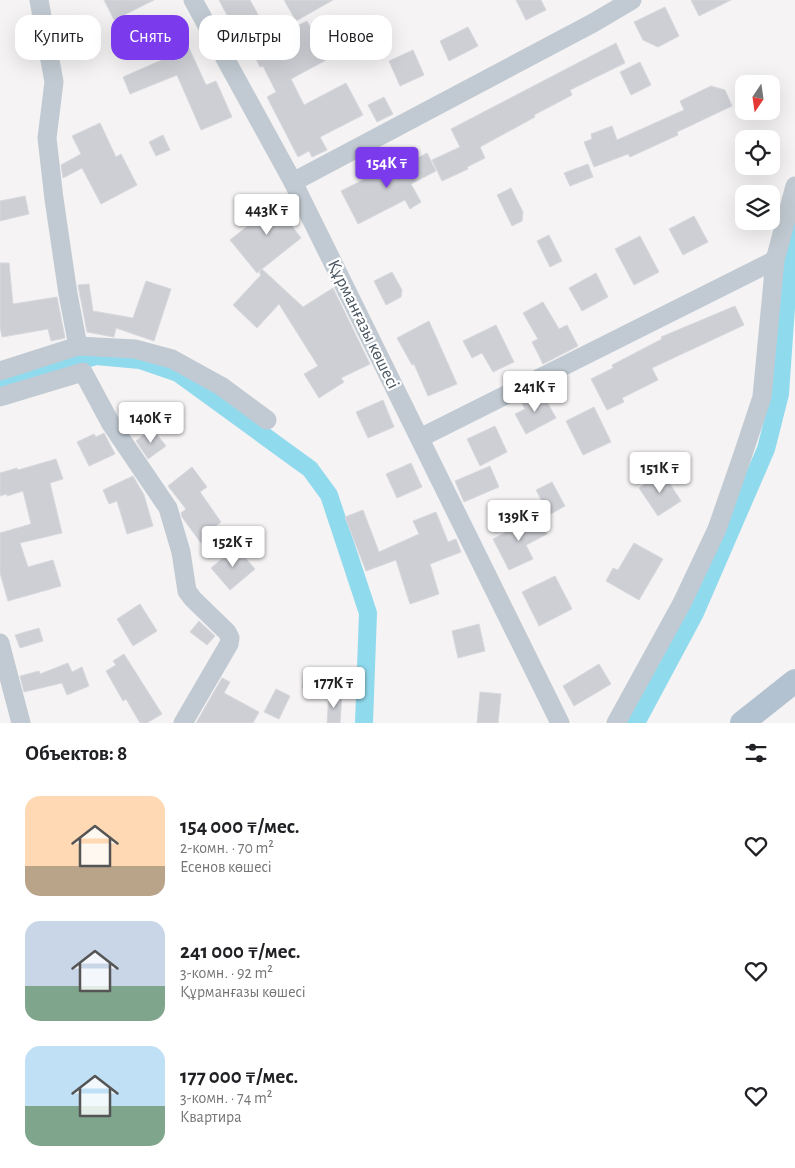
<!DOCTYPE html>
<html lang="ru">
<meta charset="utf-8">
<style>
:root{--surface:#fff;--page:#f2f2f2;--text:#202124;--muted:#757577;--accent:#7c3aed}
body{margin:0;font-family:"Alegreya Sans",sans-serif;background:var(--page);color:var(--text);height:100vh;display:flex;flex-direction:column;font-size:19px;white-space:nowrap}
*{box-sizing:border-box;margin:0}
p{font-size:16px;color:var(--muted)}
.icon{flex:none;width:28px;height:28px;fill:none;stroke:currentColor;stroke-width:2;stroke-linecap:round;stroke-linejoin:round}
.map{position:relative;height:723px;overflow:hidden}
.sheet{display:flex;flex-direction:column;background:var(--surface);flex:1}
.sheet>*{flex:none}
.banner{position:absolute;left:15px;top:15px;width:500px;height:45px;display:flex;gap:10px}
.needle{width:32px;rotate:193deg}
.fabs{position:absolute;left:735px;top:75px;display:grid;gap:10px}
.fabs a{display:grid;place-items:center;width:45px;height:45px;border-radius:10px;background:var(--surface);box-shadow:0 5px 20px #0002;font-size:25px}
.price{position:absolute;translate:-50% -42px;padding:0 11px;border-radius:5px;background:#fff;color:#222;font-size:16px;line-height:32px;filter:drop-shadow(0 1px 2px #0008)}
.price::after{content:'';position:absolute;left:50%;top:30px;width:15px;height:11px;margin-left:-8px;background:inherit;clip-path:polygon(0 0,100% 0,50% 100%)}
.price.current{background:var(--accent);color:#fff}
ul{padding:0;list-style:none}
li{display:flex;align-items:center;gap:15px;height:125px;padding:0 25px}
li span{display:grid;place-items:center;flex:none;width:140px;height:100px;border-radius:15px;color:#555}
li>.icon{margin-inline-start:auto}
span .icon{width:60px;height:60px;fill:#fffc;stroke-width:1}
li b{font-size:21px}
h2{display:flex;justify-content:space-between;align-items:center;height:60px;padding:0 25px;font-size:21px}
.pill{padding:0 18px;border-radius:15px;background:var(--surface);box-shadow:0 5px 20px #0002;font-size:18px;line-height:45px}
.pill.current{background:var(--accent);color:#fff}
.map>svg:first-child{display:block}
</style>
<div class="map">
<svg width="795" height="723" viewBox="0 0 795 723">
<rect width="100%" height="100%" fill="#f5f3f3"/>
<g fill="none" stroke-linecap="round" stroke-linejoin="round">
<g stroke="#90daee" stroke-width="18">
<path d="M0,383l96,-27 44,4 38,13 132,96 19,26 39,118 -4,110"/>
<path d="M636,723l59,-110 71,-164 14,-55 9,-130 6,-37"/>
</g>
</g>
<g fill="#cdcfd5" stroke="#d7d9de">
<path d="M104,0h50l-40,20z"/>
<path d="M219,0h31l21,38 36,-17 21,38 -37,20 13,26 42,-22 17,32 -43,22 7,13 -15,7 -3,-6 -11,6 -31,-60 9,-5 -13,-26 -3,1 -12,-25 -7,4 -13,-24 2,-1z"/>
<path d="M284,0h49l-37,21z"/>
<path d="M516,0h25l5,10 -20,10z"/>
<path d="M691,0h40l-32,16z"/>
<path d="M665,7l14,29 -21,11 -15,-7 -9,-18z"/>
<path d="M76,23l10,25 -20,8 -10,-26z"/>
<path d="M468,27l10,19 -29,15 -9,-20z"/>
<path d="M616,43l9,20 -55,27 2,5 -38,20 1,2 -55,30 5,11 -18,9 1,2 -26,12 -10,-21 28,-13 -9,-18z"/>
<path d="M189,48l17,37 10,-4 16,36 -31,13 -24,-55 -47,19 -7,-17z"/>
<path d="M413,50l11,25 -24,11 -11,-25z"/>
<path d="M640,62l11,23 -20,10 -11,-23z"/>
<path d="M711,86l14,4 7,16 -55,26 1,3 -48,22 -2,-3 -34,13 -10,-25 8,-3 -1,-5 21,-8 5,14 67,-30 -4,-9z"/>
<path d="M384,97l9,17 -16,8 -9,-17z"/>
<path d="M100,123l16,34 5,-3 16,31 -36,19 -19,-36 -19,10 -2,-13 20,-11 -9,-18z"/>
<path d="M163,135l7,15 -14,6 -7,-14z"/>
<path d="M427,153l9,18 -25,13 10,18 -11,7 -5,-9 -47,24 -17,-33 30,-15 1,1 22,-13 3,5z"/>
<path d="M588,164l5,13 -23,9 -6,-13z"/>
<path d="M511,188l12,24 -1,9 -10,5 -15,-31z"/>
<path d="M25,196l4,18 -29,7v-20z"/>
<path d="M285,196l10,15 -9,7 15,20 -44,35 -27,-33z"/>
<path d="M694,216l14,26 -25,13 -14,-26z"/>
<path d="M549,235l13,26 -12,6 -13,-26z"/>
<path d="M640,236l19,36 -25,13 -19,-36z"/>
<path d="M0,263h9l4,41 44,-7 8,41 -14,3 -3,-12 -46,8 -2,-10z"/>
<path d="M262,269l41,38 30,-19 37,76 -29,14 3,4 -25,16 -15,-24 14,-8 -39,-62 -22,24 -24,-23 28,-30 -2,-3z"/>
<path d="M392,272l10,18 -1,7 -15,8 -12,-24z"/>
<path d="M596,273l12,24 -26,14 -13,-23z"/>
<path d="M146,281l25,8 -17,52 -38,-13 -2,9 -27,-5 -9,-47 11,-1 4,27 40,7z"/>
<path d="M543,302l16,27 8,-4 11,21 -35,18 -11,-22 6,-3 -15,-26z"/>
<path d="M735,306l9,19 -92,43 6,12 -36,18 2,4 -17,8 -16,-31 22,-11 -1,-3 50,-26 -1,-2z"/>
<path d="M429,321l28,63 -29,12 -14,-32 -2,1 -15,-27z"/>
<path d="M496,325l18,37 -21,10 -11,-19 -10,5 -9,-17z"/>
<path d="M541,391l15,27 -30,16 -11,-20 10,-5 -4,-7z"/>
<path d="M383,400l11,27 -26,11 -12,-26z"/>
<path d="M594,407l17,35 -28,13 -17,-34z"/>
<path d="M495,426l12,26 -27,14 -13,-27z"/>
<path d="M152,428l14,18 -18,13 -12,-18z"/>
<path d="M104,433l11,21 -26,12 -12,-24 17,-8 2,3z"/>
<path d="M56,459l7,20 -13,4 12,50 -42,10 8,24 25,-7 8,26 -53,15 -8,-28v-40l31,-9 -8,-33 -16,5v-2l-7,2v-23l17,-5 1,2z"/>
<path d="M411,463l11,24 -25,11 -11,-24z"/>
<path d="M490,466l9,21 -35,15 -9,-21z"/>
<path d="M192,467l15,20 -7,5 21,30 -9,7 3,4 -14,10 -19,-26 -1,-4 5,-4 -18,-23z"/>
<path d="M663,473l18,28 -23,15 -19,-28z"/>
<path d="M133,476l11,19 9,31 -26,8 -10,-33 -8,3 -6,-14z"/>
<path d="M552,482l13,24 -16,9 -13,-25z"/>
<path d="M363,510l16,42 40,-18 -6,-13 23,-9 12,30 8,-3 5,13 -31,12 9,30 -29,10 -14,-44 -30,11 -21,-54z"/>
<path d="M537,516l10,18 -21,11 7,14 -24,11 -16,-31z"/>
<path d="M634,543l29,16 -24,41 -33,-19 7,-13 5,2z"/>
<path d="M236,547l19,22 -25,21 -19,-22z"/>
<path d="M555,576l17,33 -33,17 -17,-34z"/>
<path d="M140,604l17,27 -24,15 -16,-27z"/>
<path d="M199,621l16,15 -8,9 -17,-13z"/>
<path d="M479,624l6,27 -27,7 -6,-27z"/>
<path d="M39,628l4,13 -23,7 -5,-13z"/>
<path d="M124,654l38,60 -15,9h-7l-14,-24 -3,2 -17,-30 10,-6 -3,-4z"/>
<path d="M68,663l4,9 10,-5 7,19 -22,9 -5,-12 -38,9 -4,-16 19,-5 1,3z"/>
<path d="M599,664l12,20 -37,22 -11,-20z"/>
<path d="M304,671l29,3 -2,17 -29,-3z"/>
<path d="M222,678l8,4 -6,11 35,19 -6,11h-57z"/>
<path d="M276,689l14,7 -11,23 -15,-7z"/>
<path d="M480,692l21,2 -3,29h-21z"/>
<path d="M329,694l13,1 -2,28h-13z"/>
</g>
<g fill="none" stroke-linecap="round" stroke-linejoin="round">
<g stroke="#c1cad2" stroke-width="19">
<path d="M39,0l15,82 -7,56 7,61 14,95 10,52"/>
<path d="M193,0l100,182 267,541"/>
<path d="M293,182l300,-159 39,-23"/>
<path d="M0,371l78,-25 57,3 37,10 49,27 46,34"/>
<path d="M0,397l83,-25 28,52 57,84 13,44 6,39 6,8 34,33 3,6 -1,6 -46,79"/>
<path d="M420,438l355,-178"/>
<path d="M0,643l21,80"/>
<path d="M616,723l66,-120 35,-74 25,-72 20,-60 13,-137 20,-74"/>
</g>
<path stroke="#b3c2d1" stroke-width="24" d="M742,723l53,-42"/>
</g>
<g text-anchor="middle" stroke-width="4.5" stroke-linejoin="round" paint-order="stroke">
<g font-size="18" fill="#4a5661" stroke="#fff">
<text transform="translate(364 324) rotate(64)" y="6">Құрманғазы көшесі</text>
</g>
</g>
</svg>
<div class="fabs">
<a><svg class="needle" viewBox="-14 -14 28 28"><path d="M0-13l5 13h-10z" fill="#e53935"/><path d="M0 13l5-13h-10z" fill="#757577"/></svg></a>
<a><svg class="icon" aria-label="locate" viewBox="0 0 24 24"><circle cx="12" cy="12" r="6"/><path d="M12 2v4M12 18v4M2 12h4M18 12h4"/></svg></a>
<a><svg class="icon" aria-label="layers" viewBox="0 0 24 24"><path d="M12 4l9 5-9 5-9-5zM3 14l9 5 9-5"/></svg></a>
</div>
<b class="price current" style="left:387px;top:189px">154K ₸</b>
<b class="price" style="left:267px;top:236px">443K ₸</b>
<b class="price" style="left:535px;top:413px">241K ₸</b>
<b class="price" style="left:151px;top:444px">140K ₸</b>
<b class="price" style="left:660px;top:494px">151K ₸</b>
<b class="price" style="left:519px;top:542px">139K ₸</b>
<b class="price" style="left:233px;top:568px">152K ₸</b>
<b class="price" style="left:334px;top:709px">177K ₸</b>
<div class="banner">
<a class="pill">Купить</a>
<a class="pill current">Снять</a>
<a class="pill">Фильтры</a>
<a class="pill">Новое</a>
</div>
</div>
<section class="sheet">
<h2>Объектов: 8<svg class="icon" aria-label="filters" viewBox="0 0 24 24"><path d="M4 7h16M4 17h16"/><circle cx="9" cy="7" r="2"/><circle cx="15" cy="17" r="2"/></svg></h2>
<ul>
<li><span style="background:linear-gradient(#ffd9b3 70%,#b9a48a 0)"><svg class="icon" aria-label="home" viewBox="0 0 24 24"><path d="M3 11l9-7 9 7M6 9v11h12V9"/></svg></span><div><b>154 000 ₸/мес.</b><p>2-комн. · 70 m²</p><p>Есенов көшесі</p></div><svg class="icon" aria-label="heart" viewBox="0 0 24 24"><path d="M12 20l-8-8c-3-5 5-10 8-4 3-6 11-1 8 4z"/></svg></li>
<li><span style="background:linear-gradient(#c9d6e8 65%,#7fa58c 0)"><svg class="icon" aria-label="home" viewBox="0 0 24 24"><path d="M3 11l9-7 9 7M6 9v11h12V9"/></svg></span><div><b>241 000 ₸/мес.</b><p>3-комн. · 92 m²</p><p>Құрманғазы көшесі</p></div><svg class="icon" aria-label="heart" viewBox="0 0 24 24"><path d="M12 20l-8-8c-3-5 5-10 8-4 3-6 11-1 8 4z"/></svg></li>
<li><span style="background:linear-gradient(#bfe0f5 60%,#7fa58c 0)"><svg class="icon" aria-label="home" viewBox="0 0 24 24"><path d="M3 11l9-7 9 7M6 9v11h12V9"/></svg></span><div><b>177 000 ₸/мес.</b><p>3-комн. · 74 m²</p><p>Квартира</p></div><svg class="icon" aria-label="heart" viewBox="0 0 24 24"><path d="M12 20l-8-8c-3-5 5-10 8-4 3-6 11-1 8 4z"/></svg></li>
</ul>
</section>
